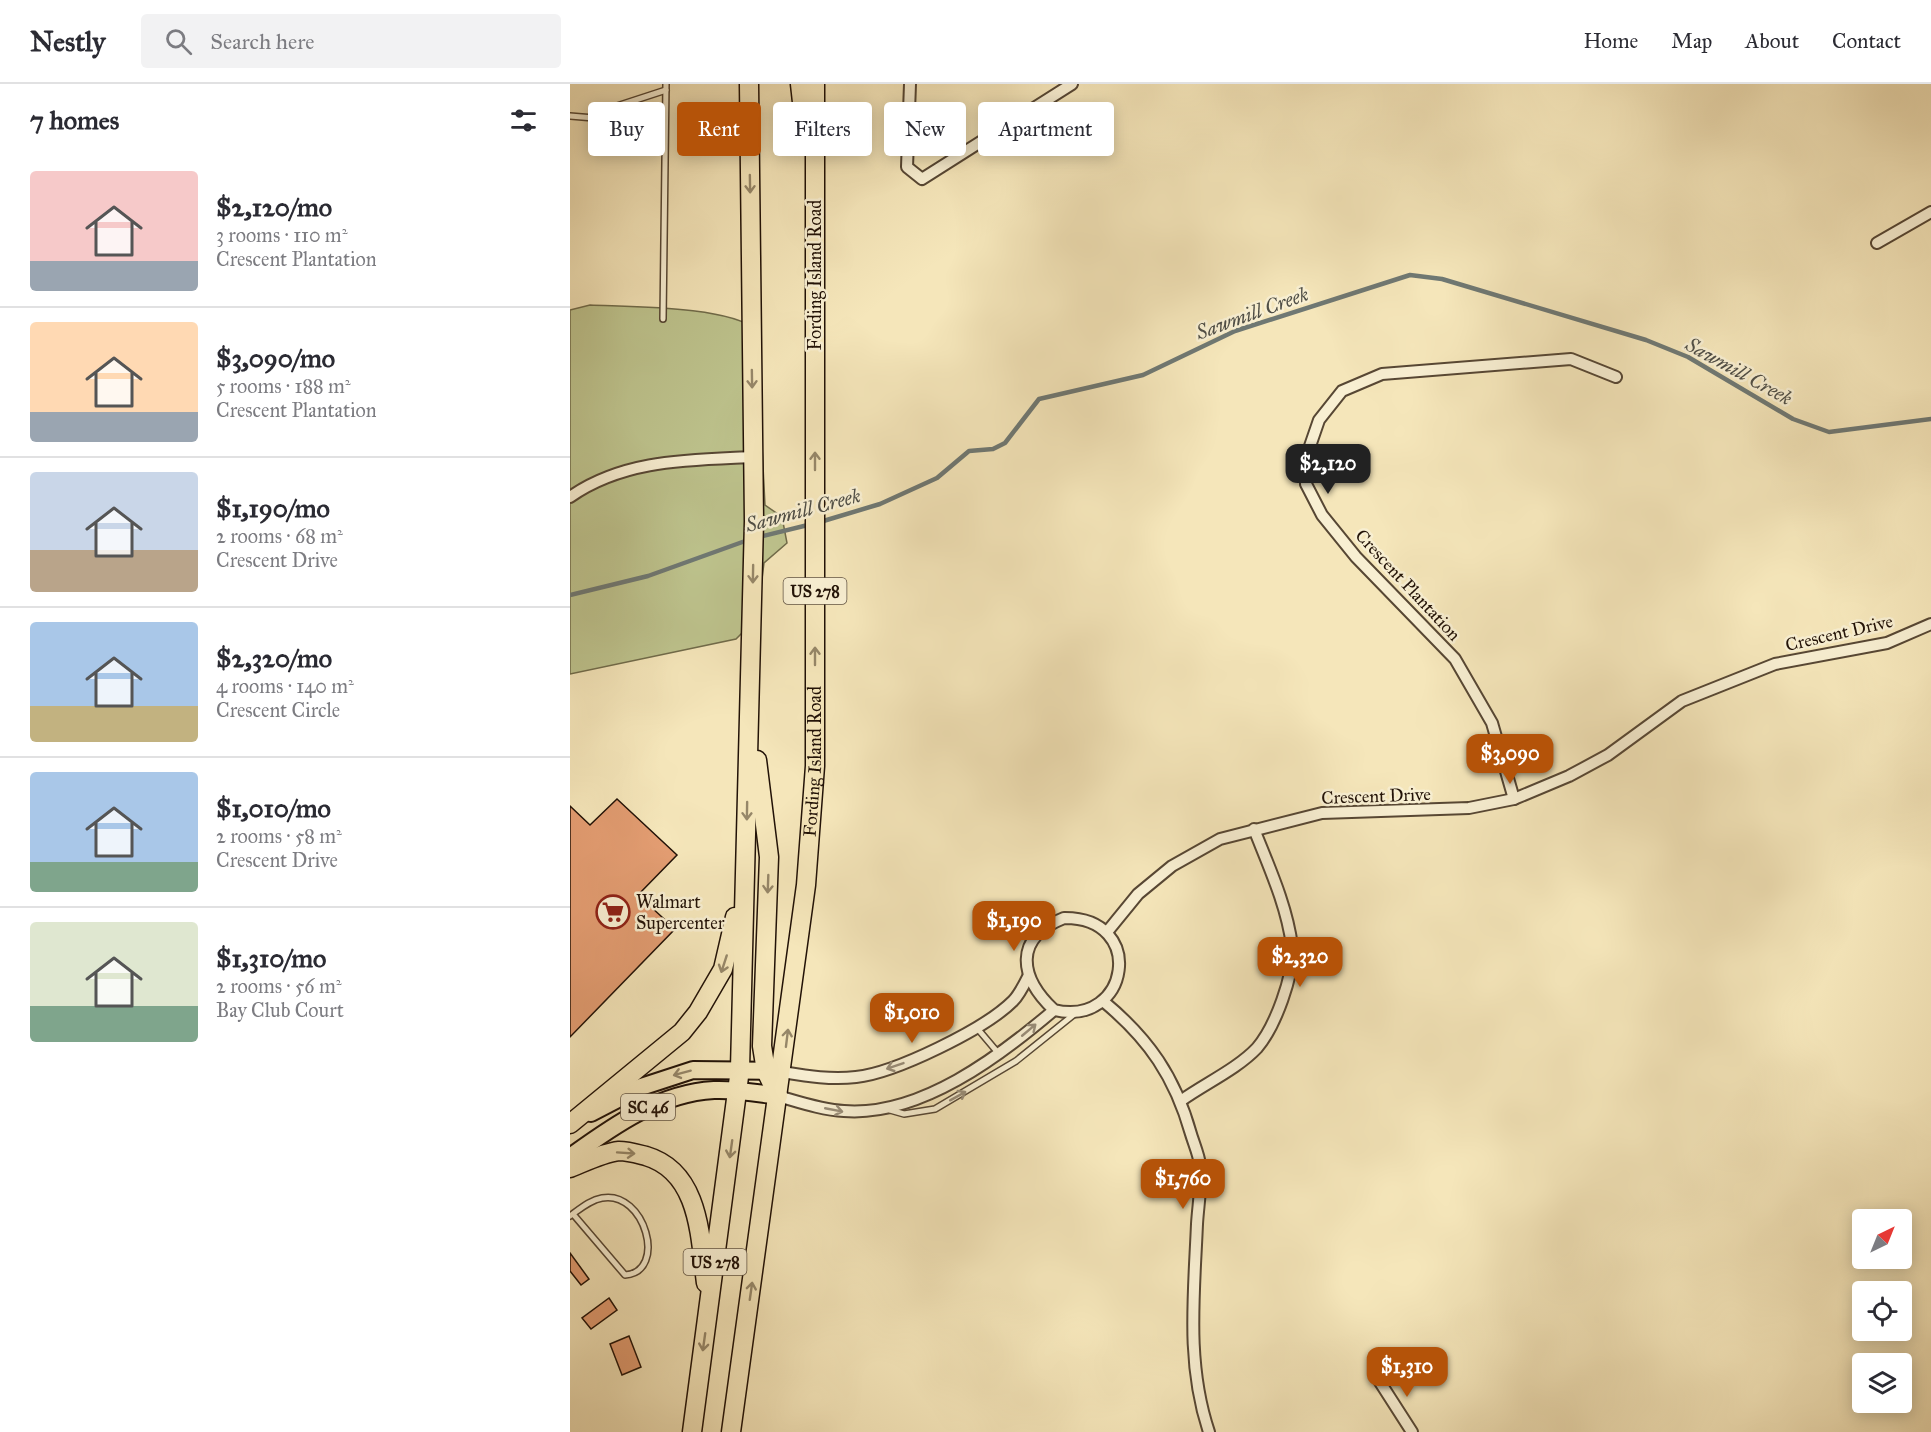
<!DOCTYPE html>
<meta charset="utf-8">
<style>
:root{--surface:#fff;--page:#f2f2f3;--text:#2b2b33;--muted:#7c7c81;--line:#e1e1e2;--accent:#b45309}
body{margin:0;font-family:"IM FELL Great Primer",serif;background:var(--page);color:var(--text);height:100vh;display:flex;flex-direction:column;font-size:22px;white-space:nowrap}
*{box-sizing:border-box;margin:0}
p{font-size:20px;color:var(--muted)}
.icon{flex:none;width:33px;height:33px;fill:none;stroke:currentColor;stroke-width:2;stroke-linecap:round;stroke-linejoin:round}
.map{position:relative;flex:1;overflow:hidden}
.drawer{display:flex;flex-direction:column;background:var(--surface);width:570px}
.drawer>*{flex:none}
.banner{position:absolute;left:18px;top:18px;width:570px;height:54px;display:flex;gap:12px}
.needle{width:39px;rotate:43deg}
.tools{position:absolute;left:1282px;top:1125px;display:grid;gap:12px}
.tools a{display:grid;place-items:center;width:60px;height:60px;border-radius:6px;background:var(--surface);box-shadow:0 3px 15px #0003;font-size:30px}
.price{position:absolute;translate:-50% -51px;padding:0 14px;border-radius:12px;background:var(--accent);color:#fff;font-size:20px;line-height:39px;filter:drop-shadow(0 2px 3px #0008)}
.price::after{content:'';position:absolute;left:50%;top:36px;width:18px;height:14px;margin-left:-9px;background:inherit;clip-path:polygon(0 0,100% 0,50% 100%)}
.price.on{background:#222;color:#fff}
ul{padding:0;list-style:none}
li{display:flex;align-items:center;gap:18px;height:150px;padding:0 30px}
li+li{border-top:2px solid var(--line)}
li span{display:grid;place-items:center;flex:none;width:168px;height:120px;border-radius:6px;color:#555}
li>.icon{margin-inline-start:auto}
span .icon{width:72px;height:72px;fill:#fffc;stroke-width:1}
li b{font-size:26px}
h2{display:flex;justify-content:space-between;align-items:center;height:72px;padding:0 30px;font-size:26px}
.pill{padding:0 21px;border-radius:6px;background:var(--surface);box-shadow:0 3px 15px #0003;font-size:21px;line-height:54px}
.pill.on{background:var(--accent);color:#fff}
header{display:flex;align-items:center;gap:36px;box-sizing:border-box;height:84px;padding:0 30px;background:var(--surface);border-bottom:2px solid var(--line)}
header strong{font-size:28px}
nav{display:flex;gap:33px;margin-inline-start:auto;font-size:21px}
.search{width:420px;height:54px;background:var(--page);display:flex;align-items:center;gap:15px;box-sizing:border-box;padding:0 21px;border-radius:6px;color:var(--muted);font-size:22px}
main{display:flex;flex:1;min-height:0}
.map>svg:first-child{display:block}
</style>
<header>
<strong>Nestly</strong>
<div class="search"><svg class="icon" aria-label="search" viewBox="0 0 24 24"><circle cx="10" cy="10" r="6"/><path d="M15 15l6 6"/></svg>Search here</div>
<nav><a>Home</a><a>Map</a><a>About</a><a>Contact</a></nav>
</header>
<main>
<section class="drawer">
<h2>7 homes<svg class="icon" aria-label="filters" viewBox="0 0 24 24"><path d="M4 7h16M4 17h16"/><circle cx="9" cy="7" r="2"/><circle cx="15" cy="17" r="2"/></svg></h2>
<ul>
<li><span style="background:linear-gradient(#f6c9c9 75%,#9aa5b1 0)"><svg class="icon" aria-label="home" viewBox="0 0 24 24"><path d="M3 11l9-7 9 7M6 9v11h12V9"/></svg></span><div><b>$2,120/mo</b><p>3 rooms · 110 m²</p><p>Crescent Plantation</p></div></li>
<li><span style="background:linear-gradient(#ffd9b3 75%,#9aa5b1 0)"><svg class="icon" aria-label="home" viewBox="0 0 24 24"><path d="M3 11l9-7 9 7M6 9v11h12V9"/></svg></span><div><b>$3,090/mo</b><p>5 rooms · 188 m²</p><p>Crescent Plantation</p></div></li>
<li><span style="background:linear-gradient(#c9d6e8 65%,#b9a48a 0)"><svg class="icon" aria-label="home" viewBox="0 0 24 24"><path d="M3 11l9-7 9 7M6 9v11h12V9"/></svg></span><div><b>$1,190/mo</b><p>2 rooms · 68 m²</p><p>Crescent Drive</p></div></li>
<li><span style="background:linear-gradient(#a9c7e8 70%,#c2b280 0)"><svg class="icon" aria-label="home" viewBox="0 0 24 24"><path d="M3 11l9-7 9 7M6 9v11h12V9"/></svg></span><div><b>$2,320/mo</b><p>4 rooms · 140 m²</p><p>Crescent Circle</p></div></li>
<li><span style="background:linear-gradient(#a9c7e8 75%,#7fa58c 0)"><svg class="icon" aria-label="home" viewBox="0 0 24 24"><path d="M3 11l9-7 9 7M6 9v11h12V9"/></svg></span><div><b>$1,010/mo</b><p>2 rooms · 58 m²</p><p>Crescent Drive</p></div></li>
<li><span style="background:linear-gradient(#dfe7d0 70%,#7fa58c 0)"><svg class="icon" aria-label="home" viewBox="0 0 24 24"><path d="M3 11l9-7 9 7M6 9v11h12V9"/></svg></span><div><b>$1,310/mo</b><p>2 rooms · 56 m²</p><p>Bay Club Court</p></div></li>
</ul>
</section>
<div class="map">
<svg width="1361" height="1348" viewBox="0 0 1361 1348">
<rect width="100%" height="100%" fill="#f5e6ba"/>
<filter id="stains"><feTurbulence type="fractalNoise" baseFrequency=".00333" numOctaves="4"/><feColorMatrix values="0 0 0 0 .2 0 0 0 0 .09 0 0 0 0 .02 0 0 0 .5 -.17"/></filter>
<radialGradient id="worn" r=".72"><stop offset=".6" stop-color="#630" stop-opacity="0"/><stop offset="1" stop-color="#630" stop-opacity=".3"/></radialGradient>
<path fill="#bec48e" stroke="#706b4a" stroke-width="1.5" d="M20,221c38,2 140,1 166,25l9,175 17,12 5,26 -23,20 -7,55 -21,21 -166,35v-364z"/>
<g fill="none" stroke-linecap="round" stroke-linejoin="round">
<g stroke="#6f7873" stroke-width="4.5">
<path d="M250,438l60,-18 57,-26 32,-27 24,-2 12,-6 34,-44 104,-24 92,-44 175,-56 32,4 204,61 42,17 105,62 36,13 102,-13"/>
<path d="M189,453l53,-13"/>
<path d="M0,511l78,-19 100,-36"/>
</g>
</g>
<g fill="#e39d72" stroke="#221207" stroke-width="1.5">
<path d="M47,715l60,56 -39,40 37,34 -105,108v-231l20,19z"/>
<path d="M0,1169l19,26 -8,6 -11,-14z"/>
<path d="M39,1214l8,12 -26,19 -9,-11z"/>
<path d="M59,1252l12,31 -19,8 -12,-31z"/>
</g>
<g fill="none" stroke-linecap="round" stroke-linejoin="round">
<defs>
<g id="service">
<path d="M0,32l24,2 23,-12 49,-16"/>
<path d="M93,235l3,-235"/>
<path d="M407,944l22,26"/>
<path d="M320,1026l14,4 31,-5 81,-48 61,-49"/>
<path d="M0,1132c10,-7 20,-16 32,-18 43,-8 66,74 23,77l-52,-61"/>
</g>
<g id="minor">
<path d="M340,0l-3,83 15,12 150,-95"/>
<path d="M1307,159l54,-31"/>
<path d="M0,413c54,-38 120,-37 183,-40"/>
<path d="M944,715l-22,-76 -37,-64 -99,-102 -34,-42 -16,-31 3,-35 10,-29 23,-29 40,-17 189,-15 45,18"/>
<path d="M494,834c83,-1 66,110 -10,92 -35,-33 -41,-72 10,-92z"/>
<path d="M537,848l31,-38 34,-28 48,-27 102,-26 147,-5 45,-9 55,-23 39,-21 74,-54 93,-37 112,-21 44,-19"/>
<path d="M533,917c46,38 72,76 88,133 3,10 8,21 9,31 2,19 -2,41 -3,59 -3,71 -11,140 12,208"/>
<path d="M212,988c25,4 49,8 74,5 39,-4 129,-48 157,-76 6,-6 11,-16 15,-24"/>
<path d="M208,1012c21,6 44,14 66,15 76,6 156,-55 210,-101"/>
<path d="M612,1016c24,-17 55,-31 75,-52 18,-21 38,-74 35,-102 -5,-40 -23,-79 -38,-117"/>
<path d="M808,1295l34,53"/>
</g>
<g id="primary">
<path d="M21,1029l50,-26 52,-17 85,1"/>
<path d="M0,1073c43,-31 89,-64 144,-67 21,-1 43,3 64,6"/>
</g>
<g id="trunk">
<path d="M230,0l5,45"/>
<path d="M187,676l12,97 -7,189 4,25 12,25"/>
<path d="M0,1040l112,-92 16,-20 25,-43 12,-52"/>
<path d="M0,1084c15,-6 32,-15 49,-17 9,0 19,3 27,5 54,16 54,81 60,127"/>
<path d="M122,1348l48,-363 14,-548 -5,-437"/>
<path id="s1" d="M161,1348l75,-547 9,-119v-682"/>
</g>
</defs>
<use href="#service" stroke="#574734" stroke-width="8"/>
<use href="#minor" stroke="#574734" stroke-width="14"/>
<use href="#primary" stroke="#221207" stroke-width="20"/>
<use href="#trunk" stroke="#221207" stroke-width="21"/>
<use href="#service" stroke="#f8efd2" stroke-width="5"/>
<use href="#minor" stroke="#f8efd2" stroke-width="10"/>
<use href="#primary" stroke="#f5e6ba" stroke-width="16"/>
<use href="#trunk" stroke="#f5e6ba" stroke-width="18"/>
</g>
<defs><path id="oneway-shaft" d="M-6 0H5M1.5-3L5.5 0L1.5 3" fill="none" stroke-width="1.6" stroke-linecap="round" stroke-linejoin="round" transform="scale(1.5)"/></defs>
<g stroke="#968769">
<use href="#oneway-shaft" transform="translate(180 100) rotate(89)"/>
<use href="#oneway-shaft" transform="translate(182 295) rotate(89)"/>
<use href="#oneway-shaft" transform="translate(245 377) rotate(-90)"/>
<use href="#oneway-shaft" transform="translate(183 490) rotate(91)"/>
<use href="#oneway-shaft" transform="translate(245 572) rotate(-90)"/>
<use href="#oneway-shaft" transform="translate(177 727) rotate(91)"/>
<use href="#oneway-shaft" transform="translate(198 800) rotate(92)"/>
<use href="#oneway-shaft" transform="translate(154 880) rotate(108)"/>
<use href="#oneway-shaft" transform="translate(217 954) rotate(-83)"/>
<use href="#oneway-shaft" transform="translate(112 989) rotate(165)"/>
<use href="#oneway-shaft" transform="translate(161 1065) rotate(98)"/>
<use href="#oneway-shaft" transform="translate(56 1069) rotate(4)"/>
<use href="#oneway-shaft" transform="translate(181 1207) rotate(-82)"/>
<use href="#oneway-shaft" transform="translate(134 1258) rotate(98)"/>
</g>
<g stroke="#988c77">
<use href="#oneway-shaft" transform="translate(459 946) rotate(-40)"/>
<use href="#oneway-shaft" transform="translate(325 982) rotate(161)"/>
<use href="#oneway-shaft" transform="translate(388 1012) rotate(-29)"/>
<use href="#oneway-shaft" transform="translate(264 1026) rotate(11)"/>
</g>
<defs>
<symbol id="supermarket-ring" viewBox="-11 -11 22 22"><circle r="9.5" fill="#f8efd2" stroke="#8f2418" stroke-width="1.5"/><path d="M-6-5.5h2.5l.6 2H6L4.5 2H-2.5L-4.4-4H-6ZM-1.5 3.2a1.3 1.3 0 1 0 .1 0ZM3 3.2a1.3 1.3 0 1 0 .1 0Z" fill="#8f2418"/></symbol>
</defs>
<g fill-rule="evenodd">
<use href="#supermarket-ring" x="24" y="809" width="38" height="38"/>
</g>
<g text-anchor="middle" stroke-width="5" stroke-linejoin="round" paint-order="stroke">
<g fill="#f8efd2" stroke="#625444" stroke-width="1.5">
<rect x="213.5" y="494" width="63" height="26" rx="4.5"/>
<rect x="51" y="1010" width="54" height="26" rx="4.5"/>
<rect x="113.5" y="1165" width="63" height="26" rx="4.5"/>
</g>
<g font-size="16" font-weight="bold" fill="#221207">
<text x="245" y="513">US 278</text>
<text x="78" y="1029">SC 46</text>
<text x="145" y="1184">US 278</text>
</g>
<g font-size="18" fill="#221207" stroke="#f8efd2">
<text transform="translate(245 191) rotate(-90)" y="6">Fording Island Road</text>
<text transform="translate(838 501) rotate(47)" y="6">Crescent Plantation</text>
<text transform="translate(1269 549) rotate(-13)" y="6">Crescent Drive</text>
<text dy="6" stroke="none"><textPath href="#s1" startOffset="676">Fording Island Road</textPath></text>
<text transform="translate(806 712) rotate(-2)" y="6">Crescent Drive</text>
</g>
<g font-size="18" fill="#221207" stroke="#f8efd2" text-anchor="start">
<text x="66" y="824">Walmart<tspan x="66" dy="21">Supercenter</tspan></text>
</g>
<g font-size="20" font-style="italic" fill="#4f4e46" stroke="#f8efd2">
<text transform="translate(682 229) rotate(-20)" y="7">Sawmill Creek</text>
<text transform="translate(1169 287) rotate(29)" y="7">Sawmill Creek</text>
<text transform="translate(233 426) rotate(-15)" y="7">Sawmill Creek</text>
</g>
</g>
<rect width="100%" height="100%" filter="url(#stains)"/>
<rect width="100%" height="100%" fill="url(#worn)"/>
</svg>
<div class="tools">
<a><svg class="needle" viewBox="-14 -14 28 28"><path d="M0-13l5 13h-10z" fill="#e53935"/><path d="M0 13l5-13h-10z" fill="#7c7c81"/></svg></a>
<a><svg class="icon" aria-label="locate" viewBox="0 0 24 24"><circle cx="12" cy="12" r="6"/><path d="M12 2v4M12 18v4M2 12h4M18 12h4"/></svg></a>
<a><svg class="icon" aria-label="layers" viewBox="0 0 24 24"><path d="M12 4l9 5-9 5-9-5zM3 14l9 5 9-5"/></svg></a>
</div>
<b class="price on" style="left:758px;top:411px">$2,120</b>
<b class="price" style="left:940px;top:701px">$3,090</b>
<b class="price" style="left:444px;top:868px">$1,190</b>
<b class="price" style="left:730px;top:904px">$2,320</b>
<b class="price" style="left:342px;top:960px">$1,010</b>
<b class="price" style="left:613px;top:1126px">$1,760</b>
<b class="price" style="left:837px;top:1314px">$1,310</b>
<div class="banner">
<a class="pill">Buy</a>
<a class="pill on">Rent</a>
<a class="pill">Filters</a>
<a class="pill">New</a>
<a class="pill">Apartment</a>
</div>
</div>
</main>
